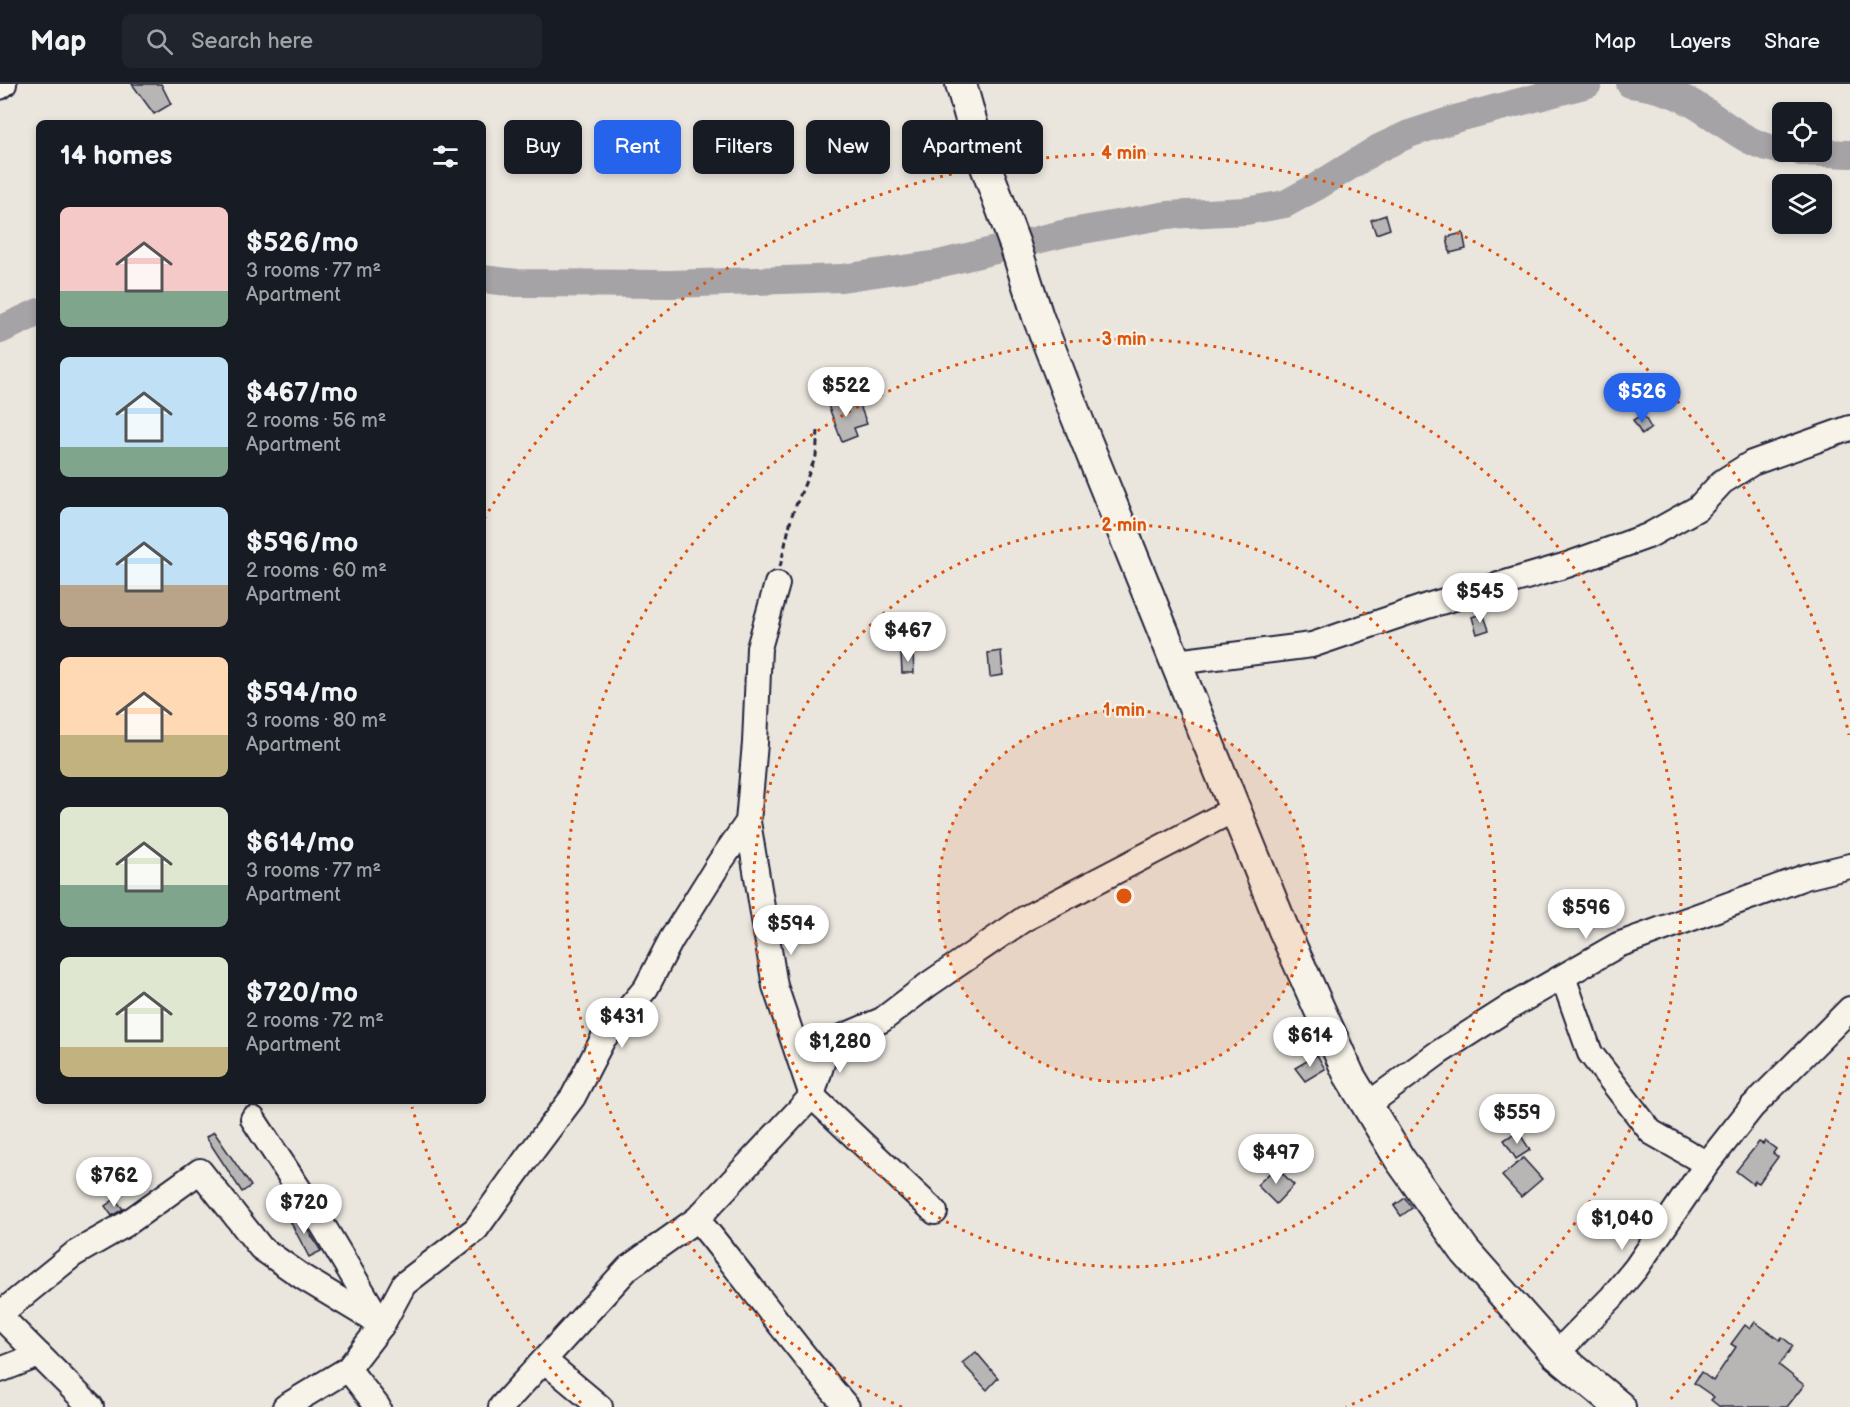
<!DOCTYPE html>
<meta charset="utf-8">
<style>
:root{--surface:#171b24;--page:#20242c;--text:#f1f3f6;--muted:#9ea1a6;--line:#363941;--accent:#2563eb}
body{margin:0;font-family:"Balsamiq Sans",sans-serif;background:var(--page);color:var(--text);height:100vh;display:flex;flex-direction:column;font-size:22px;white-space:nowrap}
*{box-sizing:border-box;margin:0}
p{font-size:20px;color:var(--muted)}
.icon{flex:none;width:33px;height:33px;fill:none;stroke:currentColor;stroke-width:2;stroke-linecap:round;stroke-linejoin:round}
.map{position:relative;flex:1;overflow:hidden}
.drawer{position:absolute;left:36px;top:36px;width:450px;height:984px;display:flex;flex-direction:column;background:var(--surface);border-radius:9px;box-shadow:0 3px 9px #0003}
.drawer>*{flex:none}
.guide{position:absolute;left:504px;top:36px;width:570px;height:54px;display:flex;gap:12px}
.buttons{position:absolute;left:1772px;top:18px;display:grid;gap:12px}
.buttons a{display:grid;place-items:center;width:60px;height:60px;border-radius:9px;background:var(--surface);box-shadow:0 3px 9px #0003;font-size:30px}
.price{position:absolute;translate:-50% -51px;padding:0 14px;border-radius:21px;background:#fff;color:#222;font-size:20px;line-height:39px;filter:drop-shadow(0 2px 3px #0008)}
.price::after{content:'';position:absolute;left:50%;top:36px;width:18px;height:14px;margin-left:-9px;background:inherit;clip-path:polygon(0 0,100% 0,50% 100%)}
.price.active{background:var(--accent);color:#fff}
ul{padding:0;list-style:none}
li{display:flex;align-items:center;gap:18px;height:150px;padding:0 24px}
li span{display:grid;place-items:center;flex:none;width:168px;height:120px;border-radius:9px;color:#555}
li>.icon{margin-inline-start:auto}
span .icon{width:72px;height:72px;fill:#fffc;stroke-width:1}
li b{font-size:26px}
h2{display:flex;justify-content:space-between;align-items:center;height:72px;padding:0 24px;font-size:26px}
.chip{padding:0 21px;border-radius:9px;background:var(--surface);box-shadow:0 3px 9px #0003;font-size:21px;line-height:54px}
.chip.active{background:var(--accent);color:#fff}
header{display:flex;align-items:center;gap:36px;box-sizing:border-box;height:84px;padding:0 30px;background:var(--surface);border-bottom:2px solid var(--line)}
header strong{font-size:28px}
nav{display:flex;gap:33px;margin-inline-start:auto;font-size:21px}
.search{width:420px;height:54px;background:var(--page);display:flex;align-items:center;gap:15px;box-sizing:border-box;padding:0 21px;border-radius:9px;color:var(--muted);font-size:22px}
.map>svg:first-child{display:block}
</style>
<header>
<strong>Map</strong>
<div class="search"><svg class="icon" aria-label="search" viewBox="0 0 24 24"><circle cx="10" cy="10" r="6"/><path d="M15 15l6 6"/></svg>Search here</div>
<nav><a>Map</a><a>Layers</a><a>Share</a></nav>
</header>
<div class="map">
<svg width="1850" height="1323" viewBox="0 0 1850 1323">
<rect width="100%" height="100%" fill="#eae6de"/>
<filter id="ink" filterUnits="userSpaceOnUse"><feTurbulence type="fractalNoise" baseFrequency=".0167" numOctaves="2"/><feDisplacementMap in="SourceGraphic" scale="12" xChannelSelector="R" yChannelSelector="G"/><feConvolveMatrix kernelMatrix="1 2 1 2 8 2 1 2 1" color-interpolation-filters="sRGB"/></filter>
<g filter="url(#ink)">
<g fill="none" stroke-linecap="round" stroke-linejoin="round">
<path stroke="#716f7b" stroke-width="4.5" d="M0,258l39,-24"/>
<g stroke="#a6a3a6" stroke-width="28">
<path d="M1630,0c20,2 40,7 58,17 30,15 59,47 94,49"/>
<path d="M1801,68l49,2"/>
<path d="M483,195l34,4 154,1 171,-6 96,-14 128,-31 101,-18 79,-4 39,-7 31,-17 63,-39 30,-14 46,-15 133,-35"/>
<path d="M0,246l39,-18"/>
</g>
</g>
<g fill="#b8b6b5" stroke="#22223b" stroke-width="1.5">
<path d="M132,0h29l10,20 -17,10z"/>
<path d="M1386,131l4,14 -14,5 -5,-14z"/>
<path d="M1463,149l3,16 -16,4 -3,-16z"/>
<path d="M841,311l5,13 13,-5 8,21 -13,4 3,8 -15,6 -16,-42z"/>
<path d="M1643,330l8,14 -9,7 -9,-15z"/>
<path d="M1483,529l6,17 -12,4 -5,-17z"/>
<path d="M1001,567l2,24 -13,2 -2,-24z"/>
<path d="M913,569l1,20h-12l-1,-19z"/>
<path d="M1317,971l8,14 -20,12 -10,-13z"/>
<path d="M1518,1047l12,19 -14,9 -12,-19z"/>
<path d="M214,1048l37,54 -9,6 -36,-55z"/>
<path d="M1765,1057l11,8 -3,4 5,4 -19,26 -4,-2 -2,3 -17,-13 23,-29 4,2z"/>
<path d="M1523,1074l19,21 -21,18 -19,-21z"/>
<path d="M1276,1083l18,18 -18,19 -19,-19z"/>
<path d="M1405,1114l7,10 -11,8 -7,-10z"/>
<path d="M115,1115l8,10 -11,7 -7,-10z"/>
<path d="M296,1127l25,40 -12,6 -21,-40z"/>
<path d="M1755,1238l25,18 2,-3 11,9 -14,19 25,20 -17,22h-67l-9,-7 3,-3 -20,-14 7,-11 12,9 23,-34 -5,-3 14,-19 5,4z"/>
<path d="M976,1268l22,26 -11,12 -25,-27z"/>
</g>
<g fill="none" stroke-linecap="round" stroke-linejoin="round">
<defs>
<g id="minor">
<path d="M0,3l4,-3"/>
<path d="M1176,578l136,-17 115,-39 140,-41 81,-29 50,-28 24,-26 30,-19 98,-35"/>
<path d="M748,738l27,164 37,110 123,116"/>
<path d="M1563,893l27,76 61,79 56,32"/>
<path d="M1366,1022l72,-53 72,-46 108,-62 187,-68 45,-11"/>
<path d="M253,1035l72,110 56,94"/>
<path d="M697,1135c51,62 97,127 150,188"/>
<path d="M0,1230l74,-60 52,-30 74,-53 61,77 43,30 78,47"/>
<path d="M0,1232l91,91"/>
<path d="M1556,1270l56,-57 24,-29 71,-104 45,-57 98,-98"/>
<path d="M545,1277l55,46"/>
<path d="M348,1285l30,38"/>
<path d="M0,1286l39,-15"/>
<path d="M285,1323l63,-38 34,-44 22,-41 72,-55 51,-71 46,-61 30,-58 43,-51 25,-48 49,-78 28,-40 7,-79 4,-95 18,-64"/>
<path d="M501,1323l127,-139 69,-49 115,-123 16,-53 54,-23 47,-36 95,-65 211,-110"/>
</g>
<path id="major" d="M961,0l17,61 37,100 23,72 37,96 208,515 66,147 50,83 66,93 91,103 64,53"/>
</defs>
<use href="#minor" stroke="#22223b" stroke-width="28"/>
<use href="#major" stroke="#22223b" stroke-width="34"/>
<path stroke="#22223b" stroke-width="3" stroke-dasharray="6 4.5" stroke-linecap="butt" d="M780,483l12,-52 24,-59 2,-25"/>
<use href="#minor" stroke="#f7f3e8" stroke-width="24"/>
<use href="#major" stroke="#f7f3e8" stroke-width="30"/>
</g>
</g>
<circle cx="1124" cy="812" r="186" fill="#de560e" fill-opacity=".12"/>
<g fill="none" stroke="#de560e" stroke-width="3" stroke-dasharray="3 6">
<circle cx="1124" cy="812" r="186"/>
<circle cx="1124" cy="812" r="371"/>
<path d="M902 1323A557 557 0 1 1 1346 1323"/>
<path d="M1849 973A743 743 0 0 1 1667 1319M581 1319A743 743 0 0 1 412 1023M484 435A743 743 0 0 1 1849 651"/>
</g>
<circle cx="1124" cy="812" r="9" fill="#de560e" stroke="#f7f3e8" stroke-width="3"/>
<g font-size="18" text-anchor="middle" font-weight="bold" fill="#de560e" stroke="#f7f3e8" stroke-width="4.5" stroke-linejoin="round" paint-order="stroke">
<text x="1124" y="75">4 min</text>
<text x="1124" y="261">3 min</text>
<text x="1124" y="447">2 min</text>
<text x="1124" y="632">1 min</text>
</g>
</svg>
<div class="buttons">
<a><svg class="icon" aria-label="locate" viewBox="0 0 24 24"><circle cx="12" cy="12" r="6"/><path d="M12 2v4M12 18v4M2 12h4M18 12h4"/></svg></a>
<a><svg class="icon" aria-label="layers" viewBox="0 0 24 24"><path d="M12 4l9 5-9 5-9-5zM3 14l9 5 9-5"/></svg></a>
</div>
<b class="price" style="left:846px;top:334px">$522</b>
<b class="price active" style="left:1642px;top:340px">$526</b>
<b class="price" style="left:1480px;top:540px">$545</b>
<b class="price" style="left:908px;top:579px">$467</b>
<b class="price" style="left:1586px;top:856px">$596</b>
<b class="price" style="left:791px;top:872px">$594</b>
<b class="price" style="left:622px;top:965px">$431</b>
<b class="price" style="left:1310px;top:984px">$614</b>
<b class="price" style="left:840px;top:990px">$1,280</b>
<b class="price" style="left:1517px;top:1061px">$559</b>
<b class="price" style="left:1276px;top:1101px">$497</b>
<b class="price" style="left:114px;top:1124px">$762</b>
<b class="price" style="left:304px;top:1151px">$720</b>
<b class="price" style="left:1622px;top:1167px">$1,040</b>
<div class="guide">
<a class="chip">Buy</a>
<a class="chip active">Rent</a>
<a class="chip">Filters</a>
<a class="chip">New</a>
<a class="chip">Apartment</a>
</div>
<section class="drawer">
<h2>14 homes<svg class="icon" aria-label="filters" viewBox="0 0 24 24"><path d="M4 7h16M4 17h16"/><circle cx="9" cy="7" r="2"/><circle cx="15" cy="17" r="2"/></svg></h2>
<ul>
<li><span style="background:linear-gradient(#f6c9c9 70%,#7fa58c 0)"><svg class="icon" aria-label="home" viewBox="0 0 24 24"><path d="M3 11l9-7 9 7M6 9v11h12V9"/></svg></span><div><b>$526/mo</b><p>3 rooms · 77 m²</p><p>Apartment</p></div></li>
<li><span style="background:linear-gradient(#bfe0f5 75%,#7fa58c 0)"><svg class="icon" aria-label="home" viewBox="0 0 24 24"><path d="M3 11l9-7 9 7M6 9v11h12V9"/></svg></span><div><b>$467/mo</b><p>2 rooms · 56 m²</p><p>Apartment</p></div></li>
<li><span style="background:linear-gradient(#bfe0f5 65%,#b9a48a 0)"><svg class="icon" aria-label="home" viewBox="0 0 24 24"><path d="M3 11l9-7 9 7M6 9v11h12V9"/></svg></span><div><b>$596/mo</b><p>2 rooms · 60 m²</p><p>Apartment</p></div></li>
<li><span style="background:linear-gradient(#ffd9b3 65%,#c2b280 0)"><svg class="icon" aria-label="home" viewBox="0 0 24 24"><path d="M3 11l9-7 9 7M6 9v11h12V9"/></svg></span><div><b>$594/mo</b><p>3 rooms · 80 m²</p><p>Apartment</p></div></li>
<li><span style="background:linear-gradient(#dfe7d0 65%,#7fa58c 0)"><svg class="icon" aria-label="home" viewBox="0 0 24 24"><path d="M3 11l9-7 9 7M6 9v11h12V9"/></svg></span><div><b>$614/mo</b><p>3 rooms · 77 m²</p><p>Apartment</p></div></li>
<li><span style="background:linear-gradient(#dfe7d0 75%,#c2b280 0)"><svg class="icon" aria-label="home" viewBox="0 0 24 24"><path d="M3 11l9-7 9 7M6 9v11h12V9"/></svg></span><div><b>$720/mo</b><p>2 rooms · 72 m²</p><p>Apartment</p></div></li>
</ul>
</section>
</div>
